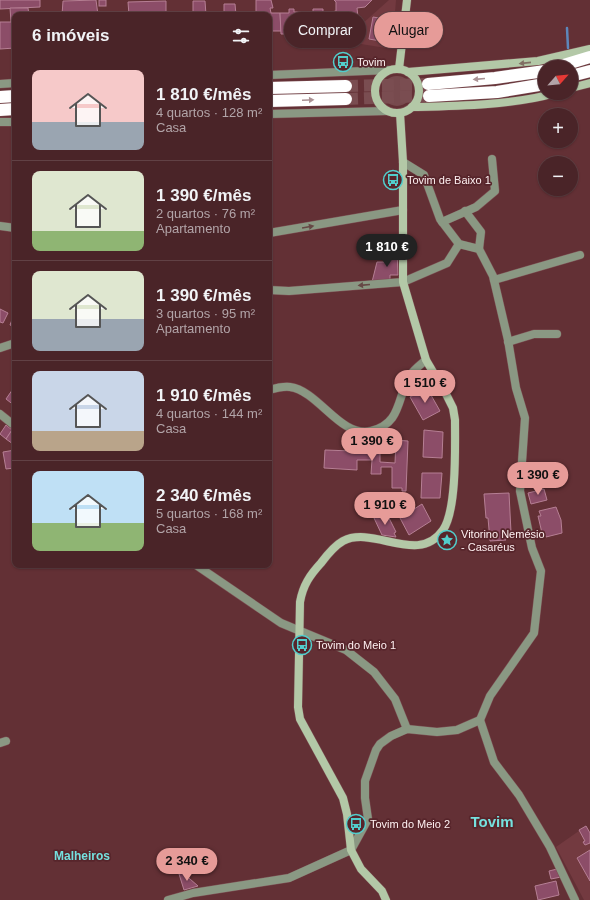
<!DOCTYPE html>
<html lang="pt">
<meta charset="utf-8">
<style>
:root{--surface:#4a2428;--page:#512c30;--text:#f1f3f6;--muted:#b2a4a8;--line:#614145;--accent:#e69b98}
body{margin:0;font-family:Helvetica,sans-serif;background:var(--page);color:var(--text);height:100vh;display:flex;flex-direction:column;font-size:15px;white-space:nowrap}
*{box-sizing:border-box;margin:0}
p{font-size:13px;color:var(--muted)}
.icon{flex:none;width:22px;height:22px;fill:none;stroke:currentColor;stroke-width:2;stroke-linecap:round;stroke-linejoin:round}
.map{position:relative;flex:1;overflow:hidden}
.sheet{position:absolute;left:12px;top:12px;width:260px;height:556px;display:flex;flex-direction:column;background:var(--surface);border-radius:8px;box-shadow:0 1px 3px #0004,0 0 0 1px var(--line)}
.sheet>*{flex:none}
.hud{position:absolute;left:284px;top:12px;width:246px;height:36px;display:flex;gap:8px}
.needle{width:26px;rotate:63deg}
.tools{position:absolute;left:538px;top:60px;display:grid;gap:8px}
.tools a{display:grid;place-items:center;width:40px;height:40px;border-radius:50%;background:var(--surface);box-shadow:0 1px 3px #0004,0 0 0 1px var(--line);font-size:20px}
.price{position:absolute;translate:-50% -34px;padding:0 9px;border-radius:14px;background:var(--accent);color:#111;font-size:13px;line-height:26px;filter:drop-shadow(0 1px 2px #0008)}
.price::after{content:'';position:absolute;left:50%;top:24px;width:12px;height:9px;margin-left:-6px;background:inherit;clip-path:polygon(0 0,100% 0,50% 100%)}
.price.on{background:#222;color:#fff}
ul{padding:0;list-style:none}
li{display:flex;align-items:center;gap:12px;height:100px;padding:0 20px}
li+li{border-top:1px solid var(--line)}
li span{display:grid;place-items:center;flex:none;width:112px;height:80px;border-radius:8px;color:#555}
li>.icon{margin-inline-start:auto}
span .icon{width:48px;height:48px;fill:#fffc;stroke-width:1}
li b{font-size:17px}
h2{display:flex;justify-content:space-between;align-items:center;height:48px;padding:0 20px;font-size:17px}
.pill{padding:0 14px;border-radius:18px;background:var(--surface);box-shadow:0 1px 3px #0004,0 0 0 1px var(--line);font-size:14px;line-height:36px}
.pill.on{background:var(--accent);color:#111}
.map>svg:first-child{display:block}
</style>
<div class="map">
<svg width="590" height="900" viewBox="0 0 590 900">
<rect width="100%" height="100%" fill="#633035"/>
<g fill="#733a40">
<path d="M389,0h7l-4,49 -37,-6 -3,-10z"/>
<path d="M586,826l4,6v68h-6l-28,-53z"/>
</g>
<circle fill="#774a4e" cx="397" cy="91" r="15"/>
<g fill="none" stroke-linecap="round" stroke-linejoin="round">
<path stroke="#5d87ba" stroke-width="2.5" d="M567,28l1,20"/>
</g>
<g fill="#8c4d68" stroke="#b67f94">
<path d="M0,0h40v7l-40,2z"/>
<path d="M96,0l2,15h-36l1,-14z"/>
<rect x="99" y="0" width="7" height="6"/>
<path d="M256,0h15l2,8h-3l1,5h9l1,18h-12v-16h-15l2,-1z"/>
<path d="M334,0h38l-7,7 -8,1 1,9 -11,7 -5,7h-5v-3h-5l-1,-16 5,-1v-9z"/>
<path d="M166,1v14h-37l-1,-13z"/>
<path d="M193,1h12l1,14h-13z"/>
<path d="M224,4h11l1,11h-14h2z"/>
<path d="M10,8h18l1,7h-14v33l-15,1v-27h11z"/>
<path d="M289,9h5v3h10v22h-23l-1,-21h9z"/>
<path d="M313,9h10v3h8l1,16h-5l1,3 -24,1v-20h9z"/>
<path d="M373,17l18,3 -5,22 -17,-3z"/>
<path d="M361,26l2,2 -5,8 1,8 -4,-1 -2,-10z"/>
<path d="M389,249h8l1,26h-8v6l-18,1 5,-20h12z"/>
<path d="M0,309l8,4 -5,10 -3,-1z"/>
<path d="M15,312v15l-5,-2z"/>
<path d="M15,386v20l-9,-7z"/>
<path d="M427,388l13,23 -17,9 -13,-23z"/>
<path d="M6,425l6,5 -6,9 -6,-5z"/>
<path d="M12,430l3,2v10l-2,2 -7,-5z"/>
<path d="M424,430l19,2 -1,26 -19,-1z"/>
<path d="M396,440l12,1 -2,50h-4v-3h-10v-21h-11v7h-10l1,-14h-15v10l-33,-2 1,-18 55,2v10l15,1z"/>
<path d="M15,450v7h-3l2,11 -8,1 -3,-17z"/>
<path d="M422,473h20l-2,25h-19z"/>
<path d="M544,489l3,11 -16,4 -3,-11z"/>
<path d="M509,493l2,39h-3l1,3h-3v5l-16,1 -2,-23h-2l-2,-24z"/>
<path d="M422,504l9,17 -22,14 -9,-17z"/>
<path d="M556,507l5,13 1,13 -16,4 -1,-5 -3,1 -4,-17h3l-2,-5z"/>
<path d="M381,514v2l6,-2 9,18 -2,1 2,4 -14,-2 -8,-17z"/>
<path d="M586,826l4,7v10l-5,2 -2,-3 2,-1 -6,-11z"/>
<path d="M590,850v31l-13,-23z"/>
<path d="M557,869l4,8 -10,2 -2,-8z"/>
<path d="M182,872l16,14 -14,4 -5,-16z"/>
<path d="M556,881l3,14 -21,5 -3,-14z"/>
</g>
<g fill="none" stroke-linecap="round" stroke-linejoin="round">
<g stroke="#7a4d51" stroke-width="12" stroke-dasharray="12 6" stroke-linecap="butt">
<path d="M346,86l82,-2"/>
<path d="M346,99l83,-3"/>
</g>
<defs>
<g id="street">
<path d="M269,75l120,-5"/>
<path d="M0,84l15,-1"/>
<path d="M269,114l118,-3"/>
<path d="M0,122h15"/>
<path d="M403,162l21,13 16,44 19,25 20,5 14,27 15,64 8,48 9,30 -5,73 12,57 9,23 -7,62 -44,63 -10,24 14,42 25,33 31,52 25,53"/>
<path d="M465,211l16,21 -2,17"/>
<path d="M442,222l34,-15 19,-16 -3,-32"/>
<path d="M0,226l15,2"/>
<path d="M269,233l134,-23"/>
<path d="M494,280l86,-25"/>
<path d="M269,290l20,1 114,-9 44,-19 12,-19"/>
<path d="M508,342l26,-8h23"/>
<path d="M0,348l15,-5"/>
<path d="M269,390c7,-2 14,-4 21,-3 29,4 50,51 81,44 30,-7 26,-32 38,-54 4,-7 11,-12 17,-17"/>
<path d="M0,414l15,12"/>
<path d="M196,565l85,58 65,27 28,22 21,27 12,30"/>
<path d="M0,743l6,-2"/>
<path d="M168,900l25,-7 96,-15 62,-28 17,-31 -3,-21v-17l11,-31 4,-6 11,-8 16,-7 30,3 20,-2 23,-10"/>
</g>
<g id="secondary">
<path d="M399,69l8,-69"/>
<circle cx="397" cy="91" r="22"/>
<path d="M408,72l130,-11 52,-12"/>
<path d="M571,88l19,-5"/>
<path d="M412,107c42,-1 104,-2 143,-14"/>
<path d="M386,900l-4,-9 -21,-22 -10,-19 -4,-36 -4,-16 -43,-79 -2,-12 2,-105c3,-17 10,-27 21,-39 6,-8 13,-17 22,-22 31,-16 75,25 100,-11 14,-20 12,-85 12,-110l-2,-12 -7,-14 -20,-34 -23,-78v-120l-3,-49"/>
</g>
<g id="highway">
<path d="M557,67l33,-10"/>
<path d="M571,76l19,-5"/>
<path d="M428,84l67,-6 50,-7"/>
<path d="M269,88l77,-2"/>
<path d="M429,96l68,-4 48,-8"/>
<path d="M0,97l15,-1"/>
<path d="M269,101l77,-2"/>
<path d="M0,110l15,-1"/>
</g>
</defs>
<use href="#street" stroke="#7c4f53" stroke-width="9"/>
<use href="#secondary" stroke="#7c4f53" stroke-width="9"/>
<use href="#highway" stroke="#7c4f53" stroke-width="13"/>
<use href="#street" stroke="#8a9883" stroke-width="8"/>
<use href="#secondary" stroke="#b3c8a7" stroke-width="8"/>
<use href="#highway" stroke="#fff" stroke-width="12"/>
</g>
<defs><path id="oneway-solid" d="M-6-.8H1V-3.2L6.5 0L1 3.2V.8H-6Z"/></defs>
<use fill="#806e63" href="#oneway-solid" transform="translate(525 63) rotate(174)"/>
<g fill="#ab9295">
<use href="#oneway-solid" transform="translate(479 79) rotate(175)"/>
<use href="#oneway-solid" transform="translate(308 100) rotate(-2)"/>
</g>
<g fill="#664845">
<use href="#oneway-solid" transform="translate(308 227) rotate(-10)"/>
<use href="#oneway-solid" transform="translate(364 285) rotate(175)"/>
</g>
<defs>
<symbol id="bus-ring" viewBox="-11 -11 22 22"><circle r="9.5" fill="#57252b" stroke="#52cdcc" stroke-width="1.5"/><path d="M-5-6H5V4H4V6H2V4H-2V6H-4V4H-5ZM-3.5-4V0h7V-4ZM-3.5 1.2v1.5H-2V1.2ZM2 1.2v1.5H3.5V1.2Z" fill="#52cdcc"/></symbol>
<symbol id="sight-ring" viewBox="-11 -11 22 22"><circle r="9.5" fill="#57252b" stroke="#52cdcc" stroke-width="1.5"/><path d="M0-6L1.8-2.2L6-1.7L2.9 1.2L3.7 5.4L0 3.3L-3.7 5.4L-2.9 1.2L-6-1.7L-1.8-2.2Z" fill="#52cdcc"/></symbol>
</defs>
<g fill-rule="evenodd">
<use href="#bus-ring" x="332" y="51" width="22" height="22"/>
<use href="#bus-ring" x="382" y="169" width="22" height="22"/>
<use href="#sight-ring" x="436" y="529" width="22" height="22"/>
<use href="#bus-ring" x="291" y="634" width="22" height="22"/>
<use href="#bus-ring" x="345" y="813" width="22" height="22"/>
</g>
<g text-anchor="middle" stroke-width="3.5" stroke-linejoin="round" paint-order="stroke">
<g font-size="11" fill="#fef0f1" stroke="#57252b" text-anchor="start">
<text x="357" y="66">Tovim</text>
<text x="407" y="184">Tovim de Baixo 1</text>
<text x="461" y="538">Vitorino Nemésio<tspan x="461" dy="13">- Casaréus</tspan></text>
<text x="316" y="649">Tovim do Meio 1</text>
<text x="370" y="828">Tovim do Meio 2</text>
</g>
<g font-size="12" font-weight="bold" fill="#75e1df" stroke="#57252b">
<text x="82" y="860">Malheiros</text>
</g>
<g font-size="15" font-weight="bold" fill="#75e1df" stroke="#57252b">
<text x="492" y="827">Tovim</text>
</g>
</g>
</svg>
<div class="tools">
<a><svg class="needle" viewBox="-14 -14 28 28"><path d="M0-13l5 13h-10z" fill="#e53935"/><path d="M0 13l5-13h-10z" fill="#b2a4a8"/></svg></a>
<a>+</a>
<a>−</a>
</div>
<b class="price on" style="left:387px;top:268px">1 810 €</b>
<b class="price" style="left:425px;top:404px">1 510 €</b>
<b class="price" style="left:372px;top:462px">1 390 €</b>
<b class="price" style="left:538px;top:496px">1 390 €</b>
<b class="price" style="left:385px;top:526px">1 910 €</b>
<b class="price" style="left:187px;top:882px">2 340 €</b>
<div class="hud">
<a class="pill">Comprar</a>
<a class="pill on">Alugar</a>
</div>
<section class="sheet">
<h2>6 imóveis<svg class="icon" aria-label="filters" viewBox="0 0 24 24"><path d="M4 7h16M4 17h16"/><circle cx="9" cy="7" r="2"/><circle cx="15" cy="17" r="2"/></svg></h2>
<ul>
<li><span style="background:linear-gradient(#f6c9c9 65%,#9aa5b1 0)"><svg class="icon" aria-label="home" viewBox="0 0 24 24"><path d="M3 11l9-7 9 7M6 9v11h12V9"/></svg></span><div><b>1 810 €/mês</b><p>4 quartos · 128 m²</p><p>Casa</p></div></li>
<li><span style="background:linear-gradient(#dfe7d0 75%,#8fb573 0)"><svg class="icon" aria-label="home" viewBox="0 0 24 24"><path d="M3 11l9-7 9 7M6 9v11h12V9"/></svg></span><div><b>1 390 €/mês</b><p>2 quartos · 76 m²</p><p>Apartamento</p></div></li>
<li><span style="background:linear-gradient(#dfe7d0 60%,#9aa5b1 0)"><svg class="icon" aria-label="home" viewBox="0 0 24 24"><path d="M3 11l9-7 9 7M6 9v11h12V9"/></svg></span><div><b>1 390 €/mês</b><p>3 quartos · 95 m²</p><p>Apartamento</p></div></li>
<li><span style="background:linear-gradient(#c9d6e8 75%,#b9a48a 0)"><svg class="icon" aria-label="home" viewBox="0 0 24 24"><path d="M3 11l9-7 9 7M6 9v11h12V9"/></svg></span><div><b>1 910 €/mês</b><p>4 quartos · 144 m²</p><p>Casa</p></div></li>
<li><span style="background:linear-gradient(#bfe0f5 65%,#8fb573 0)"><svg class="icon" aria-label="home" viewBox="0 0 24 24"><path d="M3 11l9-7 9 7M6 9v11h12V9"/></svg></span><div><b>2 340 €/mês</b><p>5 quartos · 168 m²</p><p>Casa</p></div></li>
</ul>
</section>
</div>
